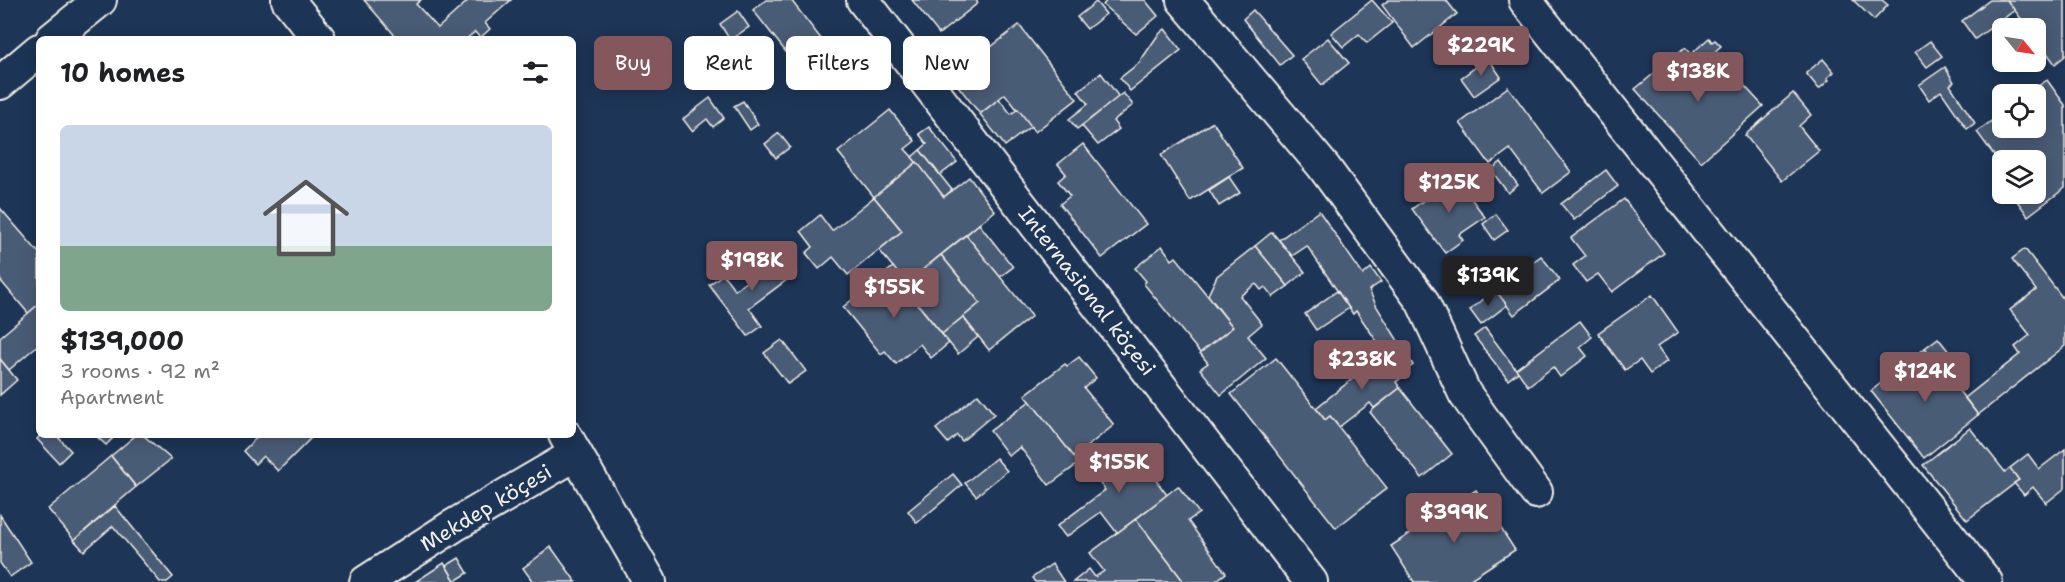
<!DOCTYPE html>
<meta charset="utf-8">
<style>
:root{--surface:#fff;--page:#f2f2f2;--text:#202124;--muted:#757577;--accent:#84575d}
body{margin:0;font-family:"Shantell Sans",sans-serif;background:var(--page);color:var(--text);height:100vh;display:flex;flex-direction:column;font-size:22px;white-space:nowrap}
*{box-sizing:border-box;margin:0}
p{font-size:20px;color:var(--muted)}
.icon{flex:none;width:33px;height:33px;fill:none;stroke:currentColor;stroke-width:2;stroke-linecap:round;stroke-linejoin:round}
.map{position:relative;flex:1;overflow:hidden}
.details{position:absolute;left:36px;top:36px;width:540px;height:402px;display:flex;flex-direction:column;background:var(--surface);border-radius:9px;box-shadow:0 3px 15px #0003}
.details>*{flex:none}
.top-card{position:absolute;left:594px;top:36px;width:570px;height:54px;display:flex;gap:12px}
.needle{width:39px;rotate:120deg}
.tools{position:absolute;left:1992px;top:18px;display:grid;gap:12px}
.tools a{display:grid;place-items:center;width:54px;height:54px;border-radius:9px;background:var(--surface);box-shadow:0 3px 15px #0003;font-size:30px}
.price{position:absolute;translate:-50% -51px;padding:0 14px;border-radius:6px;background:var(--accent);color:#fff;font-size:20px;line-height:39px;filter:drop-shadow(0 2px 3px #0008)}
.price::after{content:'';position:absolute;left:50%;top:36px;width:18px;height:14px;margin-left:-9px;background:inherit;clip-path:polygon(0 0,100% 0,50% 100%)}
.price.active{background:#222;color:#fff}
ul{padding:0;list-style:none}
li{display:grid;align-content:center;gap:12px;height:318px;padding:0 24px}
li span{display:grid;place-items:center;height:186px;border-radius:9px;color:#555}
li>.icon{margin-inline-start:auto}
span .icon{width:108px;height:108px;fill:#fffc;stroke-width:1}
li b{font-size:26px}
h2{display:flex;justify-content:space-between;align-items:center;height:72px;padding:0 24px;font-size:26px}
.pill{padding:0 21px;border-radius:9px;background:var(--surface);box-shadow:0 3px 15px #0003;font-size:21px;line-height:54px}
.pill.active{background:var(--accent);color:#fff}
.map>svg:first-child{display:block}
</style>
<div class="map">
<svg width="2065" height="582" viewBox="0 0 2065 582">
<rect width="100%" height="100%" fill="#1d3557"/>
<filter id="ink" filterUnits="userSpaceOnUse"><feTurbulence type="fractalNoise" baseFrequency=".0167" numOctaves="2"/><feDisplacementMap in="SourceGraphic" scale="12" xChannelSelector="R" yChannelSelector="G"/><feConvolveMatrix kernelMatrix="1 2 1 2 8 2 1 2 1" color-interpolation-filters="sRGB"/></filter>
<g filter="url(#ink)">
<g fill="#485b74" stroke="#f4f1e8" stroke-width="1.5">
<path d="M364,0h57l-5,4 22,24 31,-28h42l-26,23 5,6 -10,9 -5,-6 -9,7h-68z"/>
<path d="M766,0h25l48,62 -28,22 -58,-74z"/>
<path d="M912,0h64l2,3 -39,31z"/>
<path d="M1107,0h38l13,16 -22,18 -33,-29z"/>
<path d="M1372,0l20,23 -25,20 -8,-9 -16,13 -12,-14z"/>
<path d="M1389,0h57l11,14 -43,34 -32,-43z"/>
<path d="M1853,0h29l6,5 -14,15z"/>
<path d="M1990,0h17l8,10 -40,29 -13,-18z"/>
<path d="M2007,0h58v56l-10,8 -19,-26v-10h-8z"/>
<path d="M1096,2l10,12 -19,15 -10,-12z"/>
<path d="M1253,10l39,45 -12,10 -37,-46z"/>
<path d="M738,11l11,16 -19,13 -10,-16z"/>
<path d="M1019,25l58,74 -42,33 -30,-38 -25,20 -29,-37 15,-11 7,9 11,-8 -7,-9z"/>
<path d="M1165,29l16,21 -51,41 -10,-13 19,-15 19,-28z"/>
<path d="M1328,38l21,25 -27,22 -21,-26z"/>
<path d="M1709,38l3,4 3,-2 6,6 -21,19 -9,-11z"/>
<path d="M1930,41l12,15 -15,11 -12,-15z"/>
<path d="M1685,48l30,33 14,-12 34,37 -62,56 -66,-73z"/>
<path d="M1488,58l13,19 -27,19 -13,-18z"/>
<path d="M1823,59l11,13 -7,6 2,2 -10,9 -13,-16z"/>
<path d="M1945,67l9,15 -4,3 25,38 -8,6 -26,-38 -12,9 -10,-15z"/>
<path d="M1101,73l18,24 -42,32 -8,-10 19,-15 -10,-13z"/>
<path d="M2047,80l18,25v83l-37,28 -16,-22h24v-34h-34v6l-25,-34 25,-19v15h34v-34h-9z"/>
<path d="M1508,87l63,85 -28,21 -33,-44 -20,15 -30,-41z"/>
<path d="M1123,93l10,12 -20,16 6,8 -21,16 -16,-19z"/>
<path d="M1793,93l18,22 -12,11 20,25 -37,30 -37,-46z"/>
<path d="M710,98l14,20 -11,9 -6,-8 -15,12 -9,-12z"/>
<path d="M999,99l12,15 7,-5 13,17 -26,20 -25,-32z"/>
<path d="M743,101l15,23 -8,6 -16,-24z"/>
<path d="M890,110l25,31 -10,8 12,13 -43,35 -36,-45z"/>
<path d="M1213,122l30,46 -53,33 -29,-46z"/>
<path d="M929,127l28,35 -17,13 -20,-25 7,-6 -8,-10z"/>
<path d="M779,133l11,14 -14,11 -11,-14z"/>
<path d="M1083,144l63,80 -44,34 -42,-54 10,-8 -12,-15 8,-7 -8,-10z"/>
<path d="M920,150l32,40 -8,7 -32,-40z"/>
<path d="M917,162l27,35 25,-20 26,34 -89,72 -27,-33 23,-19 -28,-34z"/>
<path d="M1501,162l17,23 -10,8 -17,-23z"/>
<path d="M1606,170l12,16 -44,34 -13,-16z"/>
<path d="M1229,177l11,16 -21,13 -10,-16z"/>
<path d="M1455,177l30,40 -26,18 4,5 -18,13 -33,-44z"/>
<path d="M874,197l28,34 -54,44 -15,-18 -14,12 -13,-16 7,-6 -12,-16 19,-16 12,16z"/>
<path d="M1624,199l40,54 -52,39 -14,-18 -12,8 -13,-17 12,-9 -14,-18z"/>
<path d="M0,208l39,45v51l-11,9 -28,-33z"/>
<path d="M1319,211l44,64 8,-7 10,14 -12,8 8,17 36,58 -13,10 -44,-64 -3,3 -46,-68 -15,10 -13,-16z"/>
<path d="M1496,214l12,16 -14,10 -11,-16z"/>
<path d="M979,224l34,43 -13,10 -34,-42z"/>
<path d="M1272,232l33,40 -17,14 -33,-40z"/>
<path d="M966,235l66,81 -43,34 -26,-33 17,-14 -39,-48z"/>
<path d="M1162,246l10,14 4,-3 57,70 -33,26 -56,-69 2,-3 -11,-13z"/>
<path d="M1255,246l33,40 -15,11 -8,-10 -4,3 -5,-6 -16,12 22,28 -14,12 18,22 -45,37 -21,-26 8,-6 -8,-10 33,-26 -25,-32 9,-19z"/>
<path d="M2025,249l40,52v45l-87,69 -13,-17 55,-44 -5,-7 15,-12 -20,-25 26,-20 -24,-31z"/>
<path d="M783,255l13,18 -47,35 13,18 -14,10 -39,-51 14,-11 12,16z"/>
<path d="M941,255l39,48 -38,31 -39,-48z"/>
<path d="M1541,256l19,24 -46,35 -19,-25z"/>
<path d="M893,267l13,16 -3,3 46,57 -18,15 -11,-14 -24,20 -11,-13 -4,3 -38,-47z"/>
<path d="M1495,290l12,15 -26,20 -11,-15z"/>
<path d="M1337,291l12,17 -33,22 -11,-16z"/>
<path d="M1652,295l26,37 -21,15 10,14 -17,13 -10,-14 -15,10 -27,-37z"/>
<path d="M39,304v40l-30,26 -9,-11v-22z"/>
<path d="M963,317l15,20 -20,17 -16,-20z"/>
<path d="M1580,321l12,16 -12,10 7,9 -27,21 -7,-10 -25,19 -12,-17z"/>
<path d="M1485,328l33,44 -10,8 -34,-44z"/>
<path d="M1938,338l28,35 -13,10 -28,-35z"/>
<path d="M782,340l24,31 -18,13 -24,-31z"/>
<path d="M1925,348l53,67 -54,43 -53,-67z"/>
<path d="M1385,353l17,24 -6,5 4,6 -26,20 -4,-5 -31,24 -9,-11 -5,4 -9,-12z"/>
<path d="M1079,357l17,21 -12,10 30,37 -40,32 -49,-62 40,-31 2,2z"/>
<path d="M1276,358l49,62 5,-4 57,72 -51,40 -105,-134z"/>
<path d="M0,359l17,21 -17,15z"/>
<path d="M1400,388l52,66 -30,24 -52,-66z"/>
<path d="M978,394l16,20 -32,27 -5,-6 -9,8 -12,-14z"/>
<path d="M1030,401l49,62 -30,22 -29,-38 -11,9 -19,-25z"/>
<path d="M1970,428l35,44 5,-4 9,12 -52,40 -44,-55z"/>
<path d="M41,435h15l15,16 -12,12 -22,-24z"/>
<path d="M95,435h21l-10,10z"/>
<path d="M136,435h7l28,24 -35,28 -25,-31z"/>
<path d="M259,435h55l-36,36 -15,-15 -8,8 -12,-13z"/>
<path d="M1130,445l37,50 -50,38 -16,-21 -35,25 -9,-11 48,-36 -12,-16z"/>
<path d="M2065,449v39l-19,15 -13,-16 -9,8 -10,-12 5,-3 -9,-12 18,-14 11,15z"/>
<path d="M111,456l25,31 -62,53 -26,-31z"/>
<path d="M996,458l11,13 -31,25 -11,-13z"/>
<path d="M953,474l9,11 -45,38 -9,-12z"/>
<path d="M1178,486l21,27 -11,8 38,52 -12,9h-30l-48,-63z"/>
<path d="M1476,490l39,60 -49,32h-52l-23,-36z"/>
<path d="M115,506l58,71 -6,5h-7l-47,-56 -29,25 -10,-11z"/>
<path d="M0,515l31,47 -21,15 -10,-14z"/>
<path d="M1136,519l48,63h-111l16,-13 6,8 9,-6 -14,-18z"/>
<path d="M551,547l25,35h-43l-10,-14z"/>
<path d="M459,558l9,15 -13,8 -9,-15z"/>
<path d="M444,563l12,19h-41z"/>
<path d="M1052,564l12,18h-29l-3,-4z"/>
</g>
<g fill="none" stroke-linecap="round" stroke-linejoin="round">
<defs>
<g id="minor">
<path d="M288,0l31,39"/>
<path d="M863,0l448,582"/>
<path d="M1183,0l140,166 99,135 43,93 71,98"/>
<path d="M1525,0l461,582"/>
<path d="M52,39l48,-39"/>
<path d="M0,83l39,-33"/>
<path d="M565,435l85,147"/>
<path d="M366,582l87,-56 123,-72"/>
</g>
</defs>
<use href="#minor" stroke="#f4f1e8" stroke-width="36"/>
<use href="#minor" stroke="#1d3557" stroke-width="32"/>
</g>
</g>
<g text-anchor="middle" stroke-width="5" stroke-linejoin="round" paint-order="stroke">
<g font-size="21" fill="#f4f1e8" stroke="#1d3557">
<text transform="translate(1087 291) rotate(52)" y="7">Internasional köçesi</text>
<text transform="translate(486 508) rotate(-31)" y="7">Mekdep köçesi</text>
</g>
</g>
</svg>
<div class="tools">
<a><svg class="needle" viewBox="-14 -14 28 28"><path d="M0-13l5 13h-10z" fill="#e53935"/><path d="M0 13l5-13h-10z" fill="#757577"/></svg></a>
<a><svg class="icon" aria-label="locate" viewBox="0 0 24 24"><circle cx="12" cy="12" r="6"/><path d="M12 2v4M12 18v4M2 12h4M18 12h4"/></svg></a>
<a><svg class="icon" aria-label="layers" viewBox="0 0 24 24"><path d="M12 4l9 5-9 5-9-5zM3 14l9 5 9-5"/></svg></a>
</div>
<b class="price" style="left:1481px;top:77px">$229K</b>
<b class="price" style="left:1698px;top:103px">$138K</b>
<b class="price" style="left:1449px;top:214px">$125K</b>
<b class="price" style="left:752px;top:292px">$198K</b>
<b class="price active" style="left:1488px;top:307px">$139K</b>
<b class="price" style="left:894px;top:319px">$155K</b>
<b class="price" style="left:1362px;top:391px">$238K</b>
<b class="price" style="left:1925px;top:403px">$124K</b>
<b class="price" style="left:1119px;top:494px">$155K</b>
<b class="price" style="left:1454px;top:544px">$399K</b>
<div class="top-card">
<a class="pill active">Buy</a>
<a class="pill">Rent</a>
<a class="pill">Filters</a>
<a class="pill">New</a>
</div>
<section class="details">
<h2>10 homes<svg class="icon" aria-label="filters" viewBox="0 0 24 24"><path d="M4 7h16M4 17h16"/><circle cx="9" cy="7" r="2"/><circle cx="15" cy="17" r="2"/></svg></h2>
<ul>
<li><span style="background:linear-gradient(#c9d6e8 65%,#7fa58c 0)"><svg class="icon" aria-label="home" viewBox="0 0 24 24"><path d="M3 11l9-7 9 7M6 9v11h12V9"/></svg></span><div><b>$139,000</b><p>3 rooms · 92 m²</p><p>Apartment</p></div></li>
</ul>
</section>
</div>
